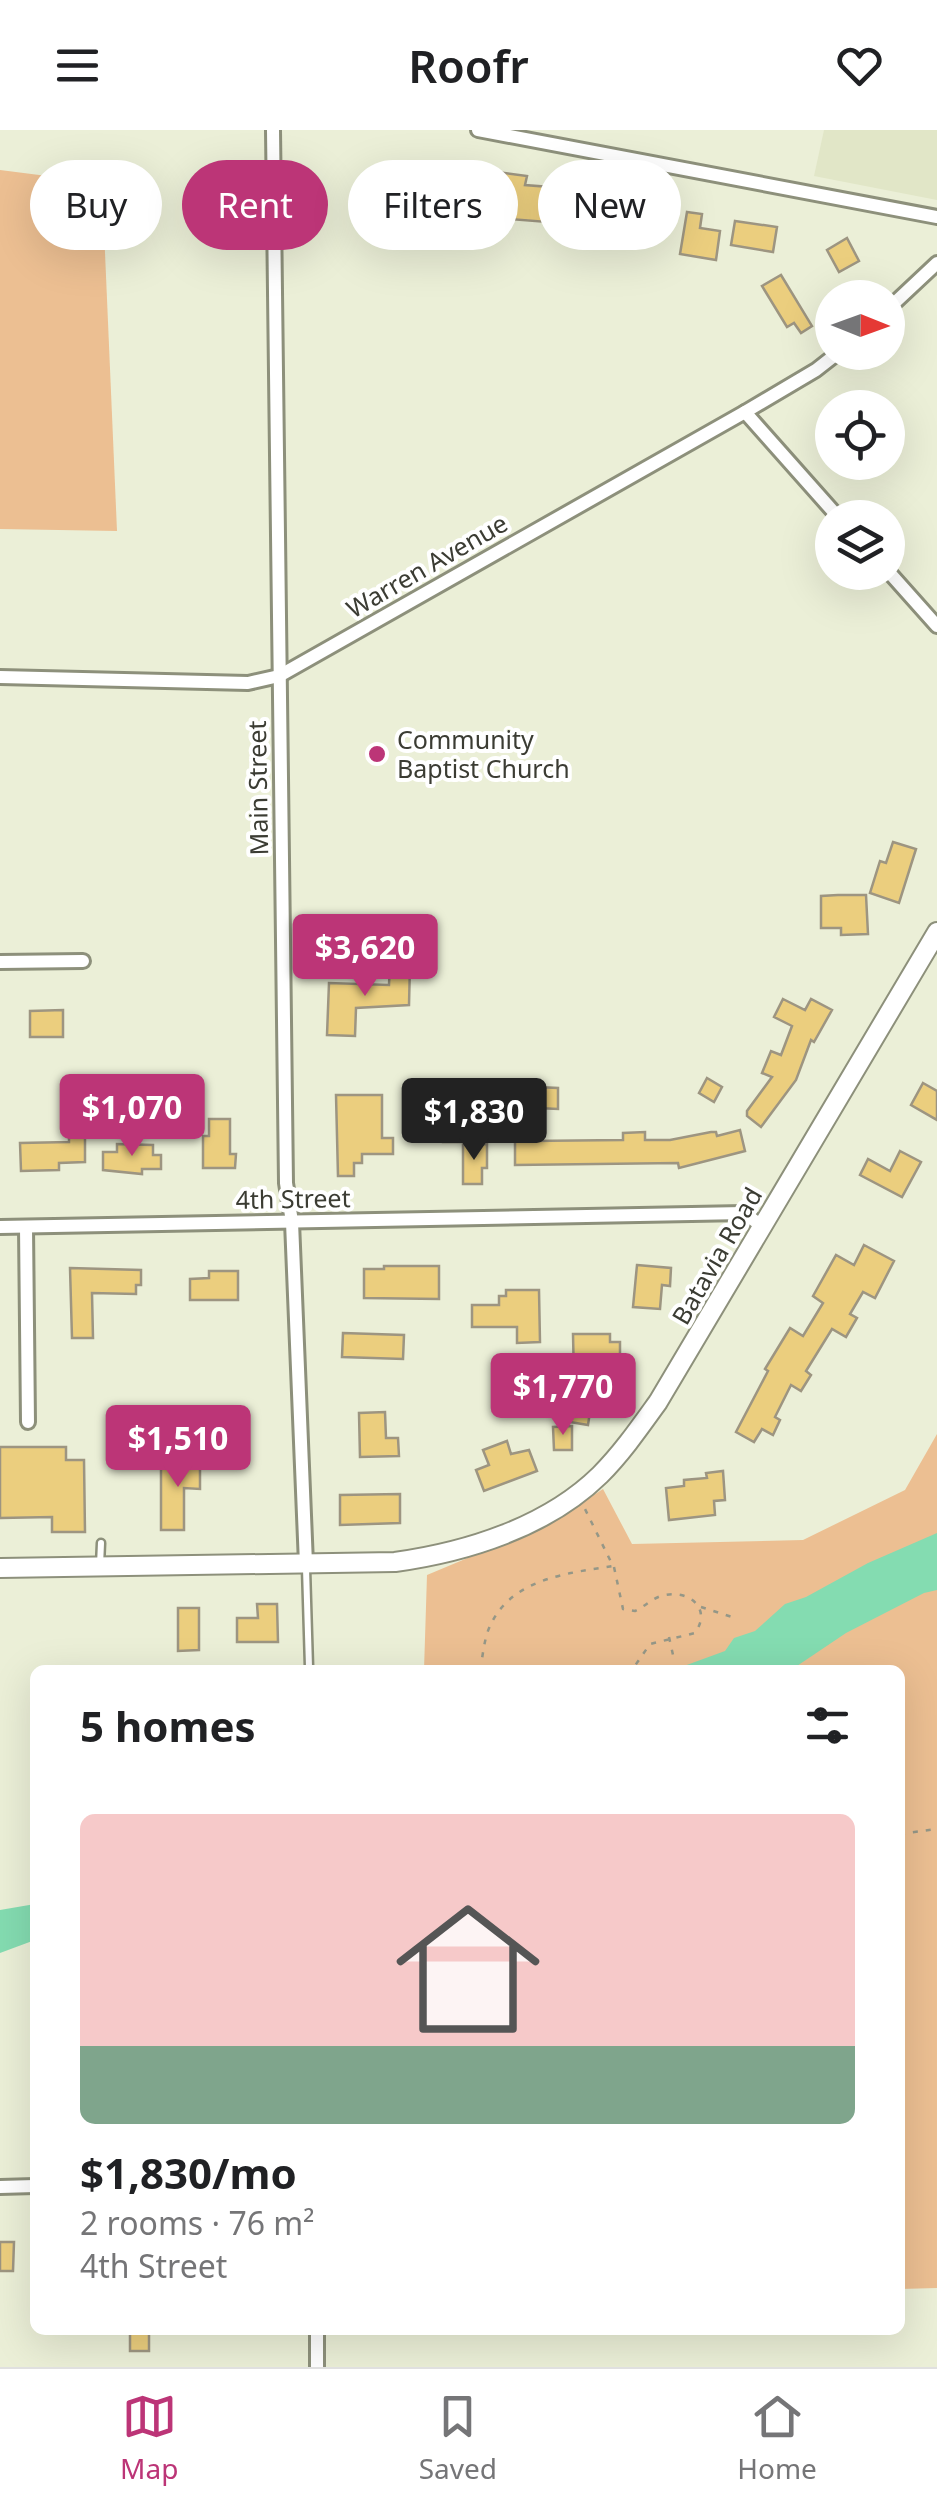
<!DOCTYPE html>
<meta charset="utf-8">
<style>
:root{--surface:#fff;--page:#f2f2f2;--text:#202124;--muted:#757577;--line:#e0e0e0;--accent:#bc3577}
body{margin:0;font-family:"Noto Sans",sans-serif;background:var(--page);color:var(--text);height:100vh;display:flex;flex-direction:column;font-size:38px;white-space:nowrap}
*{box-sizing:border-box;margin:0}
p{font-size:32px;color:var(--muted)}
.icon{flex:none;width:55px;height:55px;fill:none;stroke:currentColor;stroke-width:2;stroke-linecap:round;stroke-linejoin:round}
.map{position:relative;flex:1;overflow:hidden}
.sheet{position:absolute;left:30px;top:1535px;width:875px;height:670px;display:flex;flex-direction:column;background:var(--surface);border-radius:15px;box-shadow:0 10px 40px #0002}
.sheet>*{flex:none}
.hud{position:absolute;left:30px;top:30px;width:878px;height:90px;display:flex;gap:20px}
.needle{width:65px;rotate:91deg}
.tools{position:absolute;left:815px;top:150px;display:grid;gap:20px}
.tools a{display:grid;place-items:center;width:90px;height:90px;border-radius:50%;background:var(--surface);box-shadow:0 10px 40px #0002;font-size:50px}
.price{position:absolute;translate:-50% -85px;padding:0 22px;border-radius:10px;background:var(--accent);color:#fff;font-size:32px;line-height:65px;filter:drop-shadow(0 2px 5px #0008)}
.price::after{content:'';position:absolute;left:50%;top:60px;width:30px;height:22px;margin-left:-15px;background:inherit;clip-path:polygon(0 0,100% 0,50% 100%)}
.price.active{background:#222;color:#fff}
ul{padding:0;list-style:none}
li{display:grid;align-content:center;gap:20px;height:530px;padding:0 50px}
li span{display:grid;place-items:center;height:310px;border-radius:15px;color:#555}
li>.icon{margin-inline-start:auto}
span .icon{width:180px;height:180px;fill:#fffc;stroke-width:1}
li b{font-size:42px}
h2{display:flex;justify-content:space-between;align-items:center;height:120px;padding:0 50px;font-size:42px}
.chip{padding:0 35px;border-radius:45px;background:var(--surface);box-shadow:0 10px 40px #0002;font-size:35px;line-height:90px}
.chip.active{background:var(--accent);color:#fff}
header{display:flex;justify-content:space-between;align-items:center;height:130px;padding:0 50px;background:var(--surface);font-size:45px;font-weight:600}
.tab-bar{display:flex;justify-content:space-around;align-items:center;height:140px;border-top:2px solid var(--line);background:var(--surface);font-size:28px;color:var(--muted)}
.tab-bar a{display:grid;justify-items:center;gap:5px}
.tab-bar .active{color:var(--accent)}
.map>svg:first-child{display:block}
</style>
<header><svg class="icon" aria-label="menu" viewBox="0 0 24 24"><path d="M4 6h16M4 12h16M4 18h16"/></svg>Roofr<svg class="icon" aria-label="heart" viewBox="0 0 24 24"><path d="M12 20l-8-8c-3-5 5-10 8-4 3-6 11-1 8 4z"/></svg></header>
<div class="map">
<svg width="937" height="2237" viewBox="0 0 937 2237">
<rect width="100%" height="100%" fill="#ebefd7"/>
<path fill="#e1e6c7" d="M824,0h113v70l-123,-24z"/>
<g fill="#ecbf92">
<path d="M0,40l102,13 15,348 -117,-2z"/>
<path d="M937,1304v854l-37,1v-619h-476l3,-95 122,-51 54,-35 29,55 171,-4 102,-50z"/>
</g>
<g fill="#84dcb1">
<path d="M937,1403v57l-13,3 -78,40 -55,37h-118l52,-19 9,-13 21,-7 30,-27 21,-7 62,-34z"/>
<path d="M35,1774v36l-35,13v-43z"/>
</g>
<g fill="#ebce7e" stroke="#9d9581" stroke-width="2.5">
<path d="M468,33l22,3v5l37,5 -2,9 38,3v2l75,12 -7,44 -24,-4 4,-21 -63,-9 -1,10 -37,-3 -1,5 -92,-18 5,-37 44,6z"/>
<path d="M687,82l15,2 -2,14 20,3 -4,29 -36,-6z"/>
<path d="M735,91l42,6 -4,25 -42,-7z"/>
<path d="M847,108l12,23 -20,11 -12,-22z"/>
<path d="M781,145l31,51 -11,7 -7,-10 -7,4 -25,-41z"/>
<path d="M893,712l23,7 -17,54 -29,-10 10,-32 6,2z"/>
<path d="M838,765h28l2,39 -27,1v-7h-20v-32z"/>
<path d="M390,833l20,1 -1,41 -53,3 -1,28 -28,-1 2,-52 60,2z"/>
<path d="M783,869l22,11 6,-11 21,11 -18,32 -3,-2 -15,40 -35,47 -14,-11v-5l25,-34 -10,-4 9,-22 10,4 11,-29 -18,-9z"/>
<path d="M63,880v27h-33v-26z"/>
<path d="M707,948l15,9 -8,15 -15,-9z"/>
<path d="M923,953l14,8v29l-26,-15z"/>
<path d="M537,957l21,1v21l-21,-1z"/>
<path d="M336,965h46v43h11v16h-31v9h-8v13h-16z"/>
<path d="M462,976v36h-19l-1,-35z"/>
<path d="M209,989h21v35h6l-1,14h-32v-32h6z"/>
<path d="M740,1000l5,21 -66,17 -1,-5 -163,2v-31h14v7l94,-1v-7l22,-1v8h25l41,-8h5l1,4z"/>
<path d="M85,1004v28l-26,1v7l-38,1 -1,-28 49,-1v-7z"/>
<path d="M117,1014l36,1v10h8v14h-19v5l-39,-4v-18h14z"/>
<path d="M487,1014v24h-5v16h-19v-39z"/>
<path d="M900,1021l21,11 -19,35 -42,-22 8,-16 22,12z"/>
<path d="M864,1115l30,16 -19,37 -12,-6 -13,22 7,4 -11,19 -14,-8 -26,42 5,4 -10,16 -10,-6 -16,32 5,3 -7,15 -11,-6 -8,13 -18,-10 32,-61 -3,-2 25,-41 13,8 20,-33 -10,-7 23,-41 18,10z"/>
<path d="M637,1135l34,3 -1,18 -8,-1 -2,24 -27,-2z"/>
<path d="M384,1136h55v33l-75,-1v-29h20z"/>
<path d="M70,1138l71,2v15h-5v9l-44,-1 1,45h-21z"/>
<path d="M209,1141h29v29h-48v-21l19,-1z"/>
<path d="M506,1160h33l1,52 -23,1v-16h-45v-22h27v-9h7z"/>
<path d="M343,1203l61,2 -1,24 -61,-2z"/>
<path d="M573,1204h37v8h10v24h-23l-9,59 -24,-4 6,-41h4z"/>
<path d="M385,1282l1,26h12l1,18 -39,1 -1,-44z"/>
<path d="M572,1296v24h-18l-1,-23z"/>
<path d="M507,1311l4,13 18,-4 8,21 -53,20 -8,-21 13,-5 -6,-15z"/>
<path d="M0,1317h66v13h18l1,72h-33v-15l-52,1z"/>
<path d="M173,1326h27v33l-16,-1v42h-23v-62h12z"/>
<path d="M723,1341l2,29 -11,1 1,14 -46,5 -3,-32 18,-2v-6l23,-2 -1,-5z"/>
<path d="M400,1364v29l-60,2v-30z"/>
<path d="M257,1474h20l1,38h-41v-24h21z"/>
<path d="M178,1478h21v42l-21,1z"/>
<path d="M0,2112h14l-1,29h-13z"/>
<rect x="130" y="2201" width="19" height="20"/>
</g>
<g fill="none" stroke-linecap="round" stroke-linejoin="round">
<defs>
<g id="service">
<path d="M100,1435l1,-22"/>
<path d="M306,1438l3,99"/>
</g>
<g id="minor">
<path d="M273,0l13,1053 6,39 14,342"/>
<path d="M478,0l459,87"/>
<path d="M888,179l49,-46"/>
<path d="M745,282l94,106"/>
<path d="M888,441l49,55"/>
<path d="M0,547l248,6 31,-7 466,-264 71,-42 23,-18"/>
<path d="M0,832l83,-1"/>
<path d="M0,1097l744,-14 19,14"/>
<path d="M26,1097l2,195"/>
<path d="M0,2057l35,-1"/>
<path d="M317,2200v37"/>
</g>
<path id="secondary" d="M0,1438l395,-6c72,-10 152,-35 205,-87 22,-22 40,-48 58,-73l279,-470"/>
</defs>
<use href="#service" stroke="#8d907b" stroke-width="11"/>
<use href="#minor" stroke="#8d907b" stroke-width="18"/>
<use href="#secondary" stroke="#8d907b" stroke-width="22"/>
<g stroke="#959787" stroke-width="2.5" stroke-dasharray="5 8" stroke-linecap="butt">
<path d="M614,1437l9,42 12,2c11,-5 18,-14 30,-16 25,-5 47,14 30,38l-45,11 -18,26"/>
<path d="M701,1477l37,12"/>
<path d="M669,1507l4,18"/>
<path d="M480,1540c3,-14 4,-33 11,-46 22,-46 78,-51 122,-58l-28,-57"/>
<path d="M900,1704l37,-5"/>
</g>
<use href="#service" stroke="#fff" stroke-width="6"/>
<use href="#minor" stroke="#fff" stroke-width="12"/>
<use href="#secondary" stroke="#fff" stroke-width="18"/>
</g>
<circle fill="#bc3577" stroke="#fff" stroke-width="4" cx="377" cy="624" r="10"/>
<g text-anchor="middle" stroke-width="8" stroke-linejoin="round" paint-order="stroke">
<g font-size="25" fill="#3b3c33" stroke="#fff">
<text transform="translate(427 436) rotate(-30)" y="9">Warren Avenue</text>
<text transform="translate(258 658) rotate(-91)" y="9">Main Street</text>
<text transform="translate(293 1069) rotate(-1)" y="9">4th Street</text>
<text transform="translate(717 1126) rotate(-60)" y="9">Batavia Road</text>
</g>
<g font-size="25" fill="#3b3c33" stroke="#fff" text-anchor="start">
<text x="397" y="619">Community<tspan x="397" dy="29">Baptist Church</tspan></text>
</g>
</g>
</svg>
<div class="tools">
<a><svg class="needle" viewBox="-14 -14 28 28"><path d="M0-13l5 13h-10z" fill="#e53935"/><path d="M0 13l5-13h-10z" fill="#757577"/></svg></a>
<a><svg class="icon" aria-label="locate" viewBox="0 0 24 24"><circle cx="12" cy="12" r="6"/><path d="M12 2v4M12 18v4M2 12h4M18 12h4"/></svg></a>
<a><svg class="icon" aria-label="layers" viewBox="0 0 24 24"><path d="M12 4l9 5-9 5-9-5zM3 14l9 5 9-5"/></svg></a>
</div>
<b class="price" style="left:365px;top:869px">$3,620</b>
<b class="price" style="left:132px;top:1029px">$1,070</b>
<b class="price active" style="left:474px;top:1033px">$1,830</b>
<b class="price" style="left:563px;top:1308px">$1,770</b>
<b class="price" style="left:178px;top:1360px">$1,510</b>
<div class="hud">
<a class="chip">Buy</a>
<a class="chip active">Rent</a>
<a class="chip">Filters</a>
<a class="chip">New</a>
</div>
<section class="sheet">
<h2>5 homes<svg class="icon" aria-label="filters" viewBox="0 0 24 24"><path d="M4 7h16M4 17h16"/><circle cx="9" cy="7" r="2"/><circle cx="15" cy="17" r="2"/></svg></h2>
<ul>
<li><span style="background:linear-gradient(#f6c9c9 75%,#7fa58c 0)"><svg class="icon" aria-label="home" viewBox="0 0 24 24"><path d="M3 11l9-7 9 7M6 9v11h12V9"/></svg></span><div><b>$1,830/mo</b><p>2 rooms · 76 m²</p><p>4th Street</p></div></li>
</ul>
</section>
</div>
<nav class="tab-bar">
<a class="active"><svg class="icon" aria-label="map" viewBox="0 0 24 24"><path d="M3 6l6-2 6 2 6-2v14l-6 2-6-2-6 2zM9 4v14M15 6v14"/></svg>Map</a>
<a><svg class="icon" aria-label="saved" viewBox="0 0 24 24"><path d="M7 4h10v16l-5-4-5 4z"/></svg>Saved</a>
<a><svg class="icon" aria-label="home" viewBox="0 0 24 24"><path d="M3 11l9-7 9 7M6 9v11h12V9"/></svg>Home</a>
</nav>
